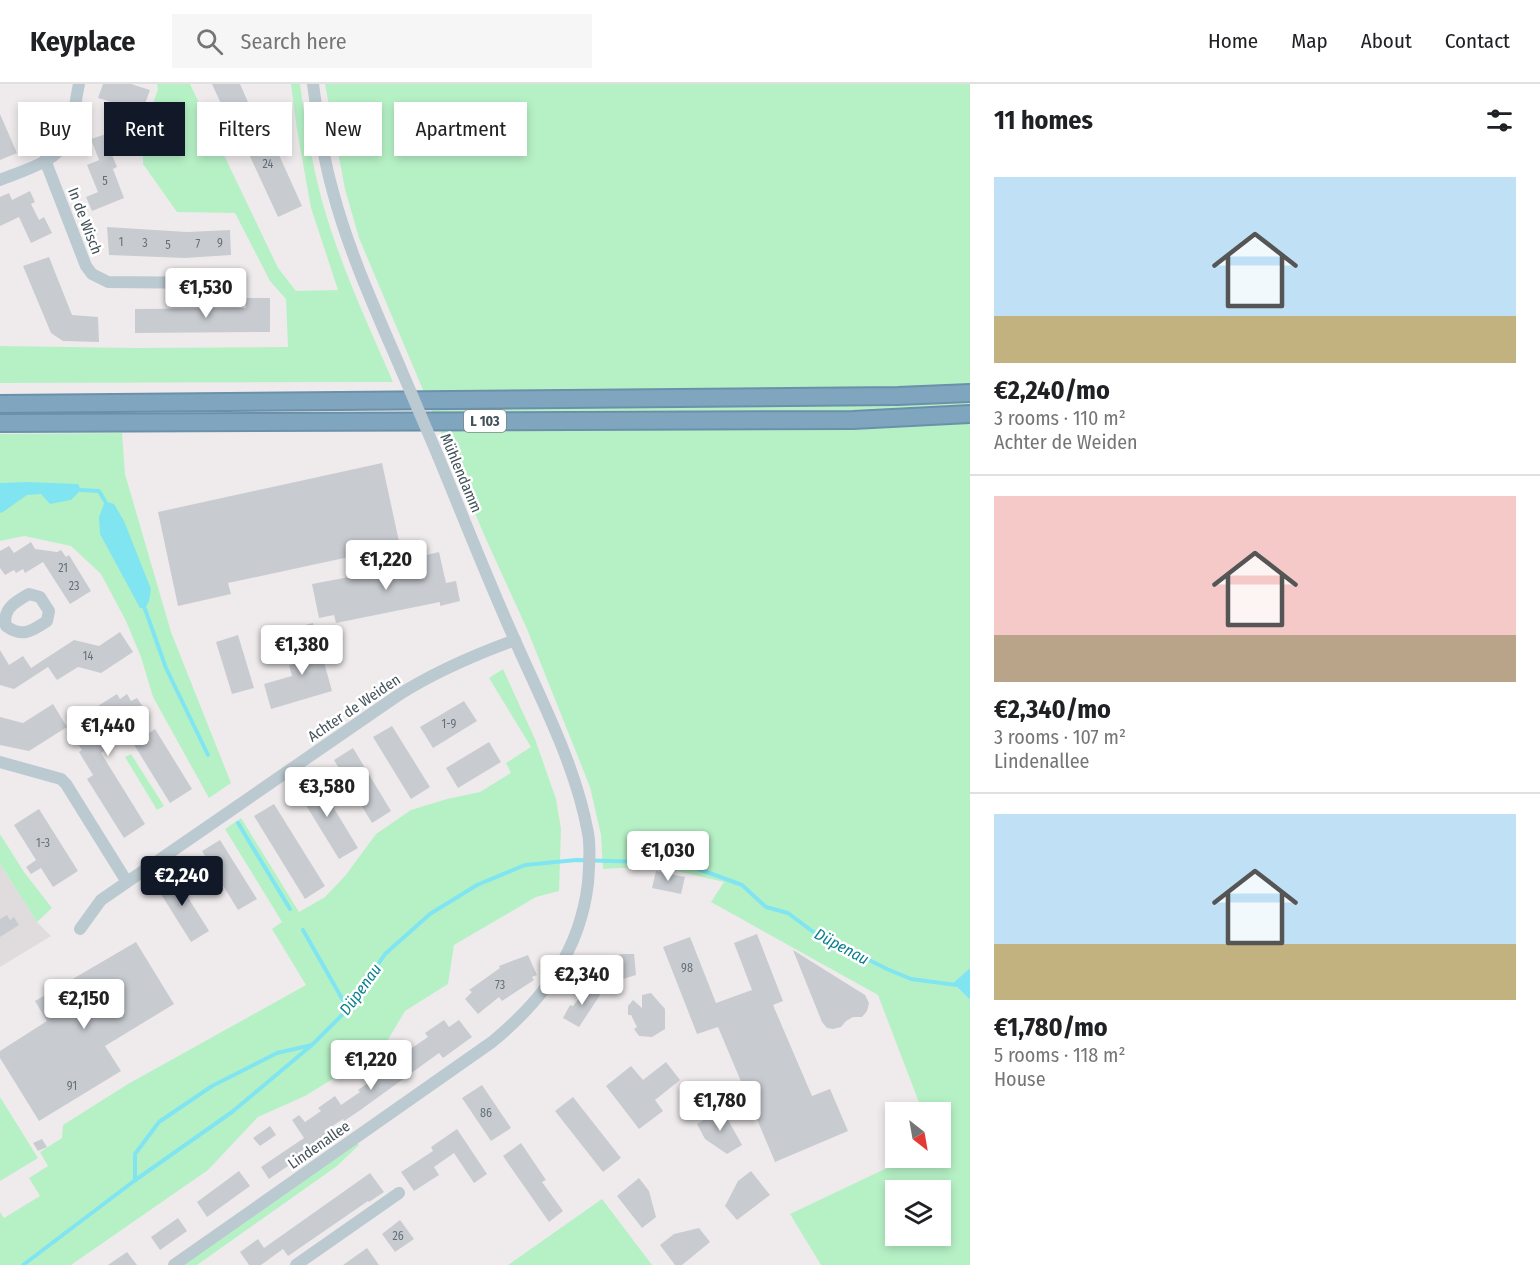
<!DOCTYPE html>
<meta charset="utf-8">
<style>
:root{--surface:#fff;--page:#f6f6f6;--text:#202124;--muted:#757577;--line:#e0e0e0;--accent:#111827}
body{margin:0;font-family:"Fira Sans Condensed",sans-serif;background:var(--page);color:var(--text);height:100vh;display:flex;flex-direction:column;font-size:22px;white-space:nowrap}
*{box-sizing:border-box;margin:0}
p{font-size:20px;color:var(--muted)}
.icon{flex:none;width:33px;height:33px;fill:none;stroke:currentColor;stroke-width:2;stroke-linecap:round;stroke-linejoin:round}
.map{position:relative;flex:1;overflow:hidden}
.side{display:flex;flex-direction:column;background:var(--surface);width:570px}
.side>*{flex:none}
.banner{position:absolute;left:18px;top:18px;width:570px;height:54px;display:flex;gap:12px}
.needle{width:39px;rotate:149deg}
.tools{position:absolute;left:885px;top:1018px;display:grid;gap:12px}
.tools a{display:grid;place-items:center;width:66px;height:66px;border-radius:0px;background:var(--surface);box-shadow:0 3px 9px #0003;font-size:30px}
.price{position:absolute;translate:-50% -51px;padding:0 14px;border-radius:6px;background:#fff;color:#222;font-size:20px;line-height:39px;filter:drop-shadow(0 2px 3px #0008)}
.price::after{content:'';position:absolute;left:50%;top:36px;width:18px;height:14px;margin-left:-9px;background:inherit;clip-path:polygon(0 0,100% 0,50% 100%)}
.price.on{background:var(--accent);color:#fff}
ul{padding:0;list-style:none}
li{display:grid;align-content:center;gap:12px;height:318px;padding:0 24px}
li+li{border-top:2px solid var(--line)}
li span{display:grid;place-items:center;height:186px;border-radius:0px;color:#555}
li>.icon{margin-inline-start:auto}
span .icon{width:108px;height:108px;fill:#fffc;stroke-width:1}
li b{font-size:26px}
h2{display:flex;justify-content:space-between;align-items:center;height:72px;padding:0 24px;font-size:26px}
.chip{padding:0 21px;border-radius:0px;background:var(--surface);box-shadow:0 3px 9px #0003;font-size:21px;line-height:54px}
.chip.on{background:var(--accent);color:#fff}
header{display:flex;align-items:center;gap:36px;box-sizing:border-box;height:84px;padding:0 30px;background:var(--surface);border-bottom:2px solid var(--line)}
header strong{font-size:28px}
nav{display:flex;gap:33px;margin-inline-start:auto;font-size:21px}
.search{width:420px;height:54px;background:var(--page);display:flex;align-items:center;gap:15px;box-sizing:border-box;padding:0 21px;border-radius:0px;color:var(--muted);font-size:22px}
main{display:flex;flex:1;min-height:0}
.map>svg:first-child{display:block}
</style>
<header>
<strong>Keyplace</strong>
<div class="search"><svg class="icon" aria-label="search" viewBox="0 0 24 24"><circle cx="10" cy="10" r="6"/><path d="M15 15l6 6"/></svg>Search here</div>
<nav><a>Home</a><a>Map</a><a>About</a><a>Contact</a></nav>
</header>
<main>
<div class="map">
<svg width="970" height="1181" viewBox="0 0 970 1181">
<rect width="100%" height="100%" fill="#efebec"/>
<path fill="#e0dcde" d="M0,780l37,58 14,14 -51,31z"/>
<g fill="#b6f1c6" fill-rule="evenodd">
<path d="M157,0h33l88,184 18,23 42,-1 -27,-82 -14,-78 -6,-46h9c5,37 11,73 20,109 17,65 46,127 73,189l-393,1v-37l136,2 152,-1 -2,-48 -16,-18 -35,-68 -58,-1 -34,-48v-32l15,-43z"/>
<path d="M325,0h645v884l-17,15 17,17v265h-149l-31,-51 118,-56h32v-45h-17l-45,-118 -167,-93 13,-20 -69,-16 -52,3 -2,-34 -11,-48 -63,-158 -42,-92 -126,-299 -14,-49zM896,1107h44v45h-44z"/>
<path d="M122,349l3,41 46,158 60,151 -22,15 -56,-101 -12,-40 -15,-36 -25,-47 -30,-28 -47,-10 -24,5v-107z"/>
<path d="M503,585l32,70 21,60 5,30 -2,62 -23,6 -82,48 -6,39 -43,27 -22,37 -78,48 -47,21 -50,53 -137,95h-71v-53l4,6 36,-22 -11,-18 19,-12 -8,-14 22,-14 1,-13 65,-41 178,-99 -34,-56 10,-7 -57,-93 16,-11 58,94 26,-15 20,-21 31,-42 35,-24 36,-11 33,-7 31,-19 -5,-10 25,-16 -42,-69z"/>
<path d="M131,670l33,52 -7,4 -32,-53z"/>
<path d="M0,750l24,38 28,36 -15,14 -37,-58z"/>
<path d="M0,1013l38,61 -38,23z"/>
<path d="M357,1059l2,2 -22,21 -140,99h-14z"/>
<path d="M602,1115l50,66h-144z"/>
</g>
<g fill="#80e5f1">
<path d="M27,398l51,2 3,6 -10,10 -21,4 -9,-10 -14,1 -24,17 -3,1v-30z"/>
<path d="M105,417l9,3 10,17 27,68 -2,12 -4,8 -5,-1 -40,-74 -1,-17z"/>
<path d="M970,884v32l-17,-17z"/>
</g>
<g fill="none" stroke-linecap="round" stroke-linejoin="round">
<g stroke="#80e5f1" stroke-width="4">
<path d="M81,406l18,1 6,10"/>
<path d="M145,525l21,59 42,87"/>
<path d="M238,739l52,86"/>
<path d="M655,779l30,1 57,21 24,22 22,6 24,18 75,38 24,10 45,6"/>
<path d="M303,846l45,79"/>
<path d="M135,1096v-26l24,-32 53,-36 65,-33 35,-8"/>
<path d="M23,1181l111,-84 98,-69 81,-68 35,-35 37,-55 45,-40 47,-29 48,-20 51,-5 69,2"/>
</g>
</g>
<g fill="#c8ccd1">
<path d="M103,0h28l19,6 -12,33 -17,-6 3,-11 -26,-8z"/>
<path d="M212,0h28l24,54 6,-3 32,71 -24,11 -37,-80 -4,2z"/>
<path d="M0,30l17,39 -17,7z"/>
<path d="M115,47l8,20 -11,4 5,12 -4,2 11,29 -32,13 -6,-14 12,-5 -11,-27 12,-5 -8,-21z"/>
<path d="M30,107l5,11 -4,2 8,16 5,-3 8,16 -21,10 -12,-26 -19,9v-29l9,-4 3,7z"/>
<path d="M107,143l80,5 43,-2 1,25 -46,3 -76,-3z"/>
<path d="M49,173l23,58 26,2 1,25 -36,-1 -12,-8 -28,-67z"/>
<path d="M246,214h24v34l-135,1v-24l111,-1z"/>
<path d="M382,379l18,83 -172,37 3,11 -53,12 -20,-94z"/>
<path d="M31,458l4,7 22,3 4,-2 5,7 3,-2 22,36 -21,13 -27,-42 -18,11 -2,-4 -7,4 -2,-3 -9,5 -5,-7v-17l9,-5 5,7z"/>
<path d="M439,468l7,31 10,-2 4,20 -20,5v-4l-104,21 -2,-8 -15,3 -7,-34 95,-18 -2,-6z"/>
<path d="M313,539l19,68 -61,18 -7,-25 28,-8 -3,-11 21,-5 -9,-34z"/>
<path d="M120,548l13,20 -32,21 -23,-6 -21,13 -9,-13 -34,22 -14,-4v-35l9,15 14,-9 8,12 43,-28 25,6z"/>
<path d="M238,551l16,53 -22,6 -16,-52z"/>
<path d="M117,610l3,5 7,-5 4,7 6,-3 8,12 -26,15 7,12 -25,16 44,71 -21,14 -37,-59 6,-4 -14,-23 3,-2 -16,-24z"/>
<path d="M464,617l13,20 -44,27 -13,-21z"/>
<path d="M53,620l14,23 -38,24 -29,-6v-28l23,6z"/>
<path d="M392,642l38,61 -19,12 -38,-62z"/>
<path d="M155,645l37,60 -22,14 -37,-60z"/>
<path d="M489,658l12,20 -43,26 -12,-20z"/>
<path d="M353,664l38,63 -19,12 -38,-63z"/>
<path d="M315,693l43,71 -19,11 -43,-70z"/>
<path d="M274,720l51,82 -20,13 -51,-83z"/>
<path d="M39,725l39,62 -25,16 -12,-19 -10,6 -5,-7 10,-7 -22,-35z"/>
<path d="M220,756l37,59 -19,11 -36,-59z"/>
<path d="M656,787l29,6 -4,17 -29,-6z"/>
<path d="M172,788l37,59 -18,11 -37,-59z"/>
<path d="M7,831l3,5 4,-3 5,8 -19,12v-18z"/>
<path d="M757,850l26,67 -10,4 39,91 18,-7 18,42 -73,31 -57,-135 -21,7 -34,-87 27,-10 26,66 36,-13 -18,-47z"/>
<path d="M136,858l38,62 -69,42 16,25 -82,50 -39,-63v-7l47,-30 -12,-20z"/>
<path d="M793,866l72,45 4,8 -2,8 -5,6h-9l-7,4 -5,6 -8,2 -6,-1 -5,-6z"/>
<path d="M622,870h12l2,21 -13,4 -2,-3 -20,1 -1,-18z"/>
<path d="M528,871l9,20 -5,2 2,3 -32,21 -3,-4 -21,17 -13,-15 7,-7 -3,-2 31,-22 -1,-2z"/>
<path d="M585,901h4l11,10 -21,32 -16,-9 7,-13 3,1 8,-10 -3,-3z"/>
<path d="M651,909l14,16v20l-13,8 -13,-1 -5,-7 3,-2 -6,-12h-3v-9l5,-6 9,8v-13z"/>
<path d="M444,936l5,7 10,-7 13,17 -29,21 -4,-5 -80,58 -15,10 -1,-2 -18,12 2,3 -31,21 2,4 -29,20 -8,-12 43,-29 -12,-18 7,-5 6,7 16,-11 -3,-3 17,-12 6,9 19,-13 -2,-2 38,-27 -2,-3 34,-23 -3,-4z"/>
<path d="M666,978l14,18 -25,20 8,11 -24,18 -33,-43 25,-20 12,14z"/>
<path d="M482,1001l29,43 -20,13 -29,-43z"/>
<path d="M573,1013l48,61 -18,14 -48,-61z"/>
<path d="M722,1025l20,36 -15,9 -22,-15 -8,-15z"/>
<path d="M270,1042l6,9 -16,11 -7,-8z"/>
<path d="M457,1045l30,45 -13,9 -20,-30 -20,14 5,8 -25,16 -13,-19 32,-21 -2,-4z"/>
<path d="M42,1055l5,8 -9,4 -5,-8z"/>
<path d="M521,1059l25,37 -4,2 21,29 -14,11 -46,-66z"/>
<path d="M239,1087l11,15 -43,31 -10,-15z"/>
<path d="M751,1087l19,24 -33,25 -12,-14 13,-25z"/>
<path d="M370,1089l14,19 -15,10 -1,-1 -80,55 -5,-7 -22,16h-12l-9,-13 18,-13 6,9z"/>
<path d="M639,1094l10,13 7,26 -14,11 -25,-32z"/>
<path d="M178,1134l9,13 -27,19 -9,-13z"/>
<path d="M400,1136l14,19 -19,13 -13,-18z"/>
<path d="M699,1144l11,14 -28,23h-7l-15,-20 14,-11z"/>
<path d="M367,1164l12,17h-36z"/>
<path d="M127,1168l10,13h-29z"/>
</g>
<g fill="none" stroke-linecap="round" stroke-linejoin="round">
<defs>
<g id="highway">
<path d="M0,320l898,-8 72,-3"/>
<path d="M0,339l853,-3 117,-6"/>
</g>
</defs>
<use href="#highway" stroke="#6b90aa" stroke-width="20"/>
<g stroke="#bbc9d0" stroke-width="12">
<path d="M313,0c5,36 10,73 20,108 16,60 42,117 67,175"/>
<path d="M45,76l41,106 6,8 16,8 109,1"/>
<path d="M0,96c21,-9 58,-18 67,-41 7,-17 8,-37 12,-55"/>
<path d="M29,510l11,3 9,14 -2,10c-15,10 -25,17 -41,5 -4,-17 9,-24 23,-32z"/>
<path d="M0,678l61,17 5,5 61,98"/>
<path d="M80,845l21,-29 296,-204c37,-24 77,-41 118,-56"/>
<path d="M174,1181l318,-223c52,-43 88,-91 96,-159 1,-16 3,-35 0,-50 -12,-66 -44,-127 -71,-188 -28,-62 -53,-126 -79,-189"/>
<path d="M296,1181l103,-72"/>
</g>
<use href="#highway" stroke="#80a5bf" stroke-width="16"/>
<path stroke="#bbc9d0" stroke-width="12" d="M400,283l38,89"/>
</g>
<g text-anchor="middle" stroke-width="5" stroke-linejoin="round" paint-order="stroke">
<g font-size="12" fill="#647078">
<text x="268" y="84">24</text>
<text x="105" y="101">5</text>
<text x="121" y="162">1</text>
<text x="145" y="163">3</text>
<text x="220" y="163">9</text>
<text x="198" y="164">7</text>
<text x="168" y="165">5</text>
<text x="63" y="488">21</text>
<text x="74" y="506">23</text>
<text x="88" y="576">14</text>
<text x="449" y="644">1-9</text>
<text x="43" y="763">1-3</text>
<text x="687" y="888">98</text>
<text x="500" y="905">73</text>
<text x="72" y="1006">91</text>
<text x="486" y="1033">86</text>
<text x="398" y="1156">26</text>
</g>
<rect fill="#fff" stroke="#7b868c" stroke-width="1.5" x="464" y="326" width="42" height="22" rx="4.5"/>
<g font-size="14" font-weight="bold" fill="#43525a">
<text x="485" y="342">L 103</text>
</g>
<g font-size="15" fill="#43525a" stroke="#fff">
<text transform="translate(85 137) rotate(69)" y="5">In de Wisch</text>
<text transform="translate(461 389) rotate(67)" y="5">Mühlendamm</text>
<text transform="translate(354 624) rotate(-34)" y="5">Achter de Weiden</text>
<text transform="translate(319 1061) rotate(-35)" y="5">Lindenallee</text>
</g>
<g font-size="16" font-style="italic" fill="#077f8e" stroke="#fff">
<text transform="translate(842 862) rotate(28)" y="6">Düpenau</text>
<text transform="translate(360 905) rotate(-54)" y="6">Düpenau</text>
</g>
</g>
</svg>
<div class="tools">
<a><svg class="needle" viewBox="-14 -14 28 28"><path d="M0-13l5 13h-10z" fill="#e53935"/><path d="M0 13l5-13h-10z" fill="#757577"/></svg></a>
<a><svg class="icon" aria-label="layers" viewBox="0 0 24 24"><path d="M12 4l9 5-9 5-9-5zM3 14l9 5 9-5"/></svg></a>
</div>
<b class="price" style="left:206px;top:235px">€1,530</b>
<b class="price" style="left:386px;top:507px">€1,220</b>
<b class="price" style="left:302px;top:592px">€1,380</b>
<b class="price" style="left:108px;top:673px">€1,440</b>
<b class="price" style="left:327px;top:734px">€3,580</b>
<b class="price" style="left:668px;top:798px">€1,030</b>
<b class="price on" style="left:182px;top:823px">€2,240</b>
<b class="price" style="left:582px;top:922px">€2,340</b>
<b class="price" style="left:84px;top:946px">€2,150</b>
<b class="price" style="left:371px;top:1007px">€1,220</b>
<b class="price" style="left:720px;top:1048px">€1,780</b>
<div class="banner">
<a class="chip">Buy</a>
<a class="chip on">Rent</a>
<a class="chip">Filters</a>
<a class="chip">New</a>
<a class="chip">Apartment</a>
</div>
</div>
<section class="side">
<h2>11 homes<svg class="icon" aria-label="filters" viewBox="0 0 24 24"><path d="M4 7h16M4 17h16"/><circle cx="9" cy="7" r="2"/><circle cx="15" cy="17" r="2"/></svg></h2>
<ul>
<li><span style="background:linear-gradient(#bfe0f5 75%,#c2b280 0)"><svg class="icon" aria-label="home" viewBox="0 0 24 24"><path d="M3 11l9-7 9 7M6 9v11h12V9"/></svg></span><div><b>€2,240/mo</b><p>3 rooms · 110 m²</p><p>Achter de Weiden</p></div></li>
<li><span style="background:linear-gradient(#f6c9c9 75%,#b9a48a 0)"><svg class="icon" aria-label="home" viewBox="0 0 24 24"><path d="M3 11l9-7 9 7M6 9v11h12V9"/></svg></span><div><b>€2,340/mo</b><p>3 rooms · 107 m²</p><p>Lindenallee</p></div></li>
<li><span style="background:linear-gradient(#bfe0f5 70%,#c2b280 0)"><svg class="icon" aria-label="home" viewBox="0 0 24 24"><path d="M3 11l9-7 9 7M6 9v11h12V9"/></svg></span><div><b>€1,780/mo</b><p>5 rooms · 118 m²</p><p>House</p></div></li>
</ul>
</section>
</main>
